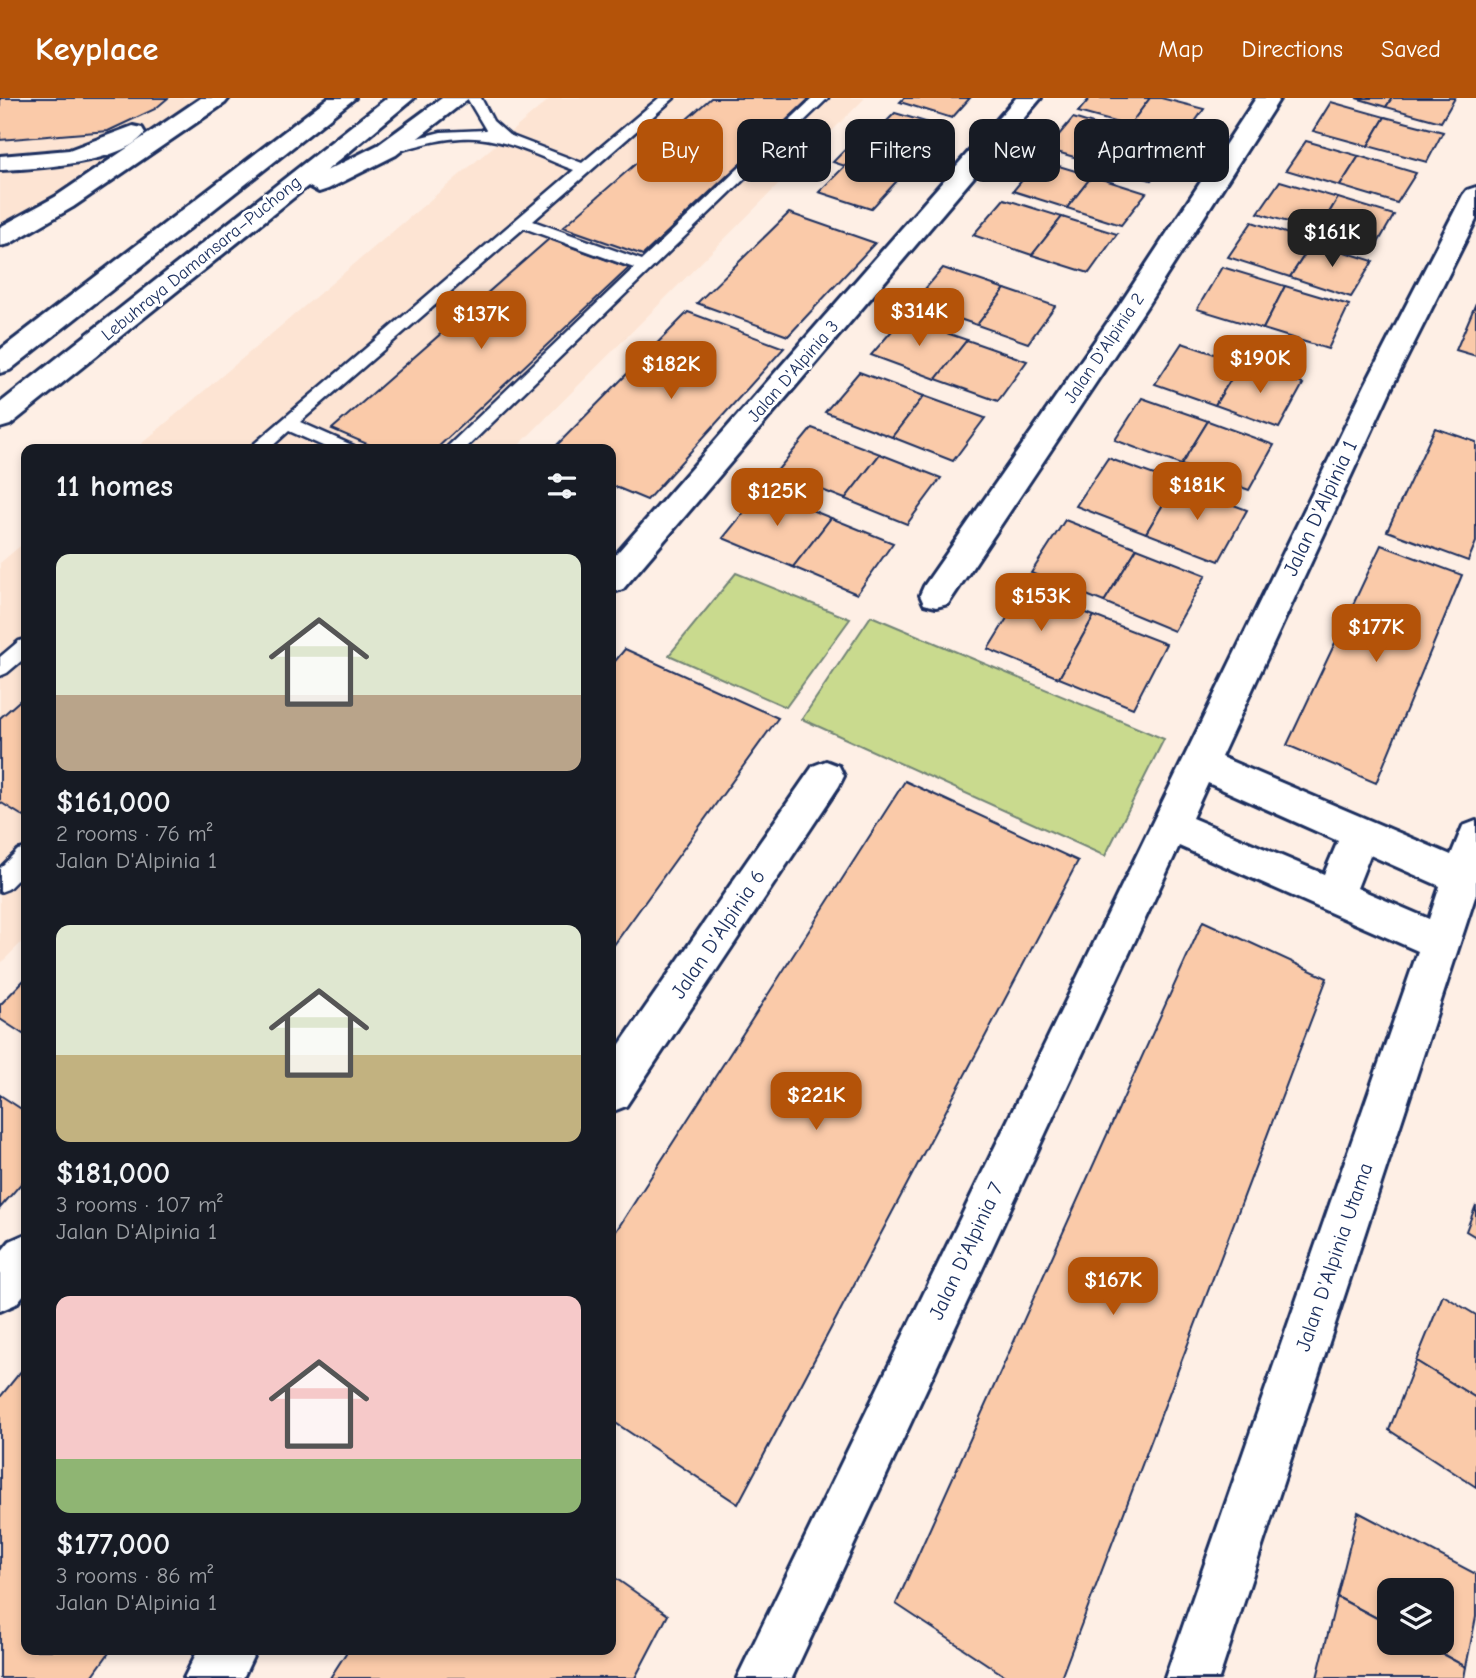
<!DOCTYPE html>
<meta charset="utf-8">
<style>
:root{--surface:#171b24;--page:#242831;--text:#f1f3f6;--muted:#9ea1a6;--accent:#b45309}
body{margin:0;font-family:"Comic Neue",sans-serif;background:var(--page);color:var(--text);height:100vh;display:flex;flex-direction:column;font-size:26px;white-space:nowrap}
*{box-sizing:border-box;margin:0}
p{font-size:23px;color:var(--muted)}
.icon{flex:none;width:38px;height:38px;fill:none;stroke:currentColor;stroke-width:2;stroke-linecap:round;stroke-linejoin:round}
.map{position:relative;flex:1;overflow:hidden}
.details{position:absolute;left:21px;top:346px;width:595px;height:1211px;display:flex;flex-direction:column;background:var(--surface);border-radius:14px;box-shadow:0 4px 10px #0003}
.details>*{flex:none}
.top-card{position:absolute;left:637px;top:21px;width:665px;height:63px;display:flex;gap:14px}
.controls{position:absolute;left:1377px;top:1480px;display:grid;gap:14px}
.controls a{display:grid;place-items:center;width:77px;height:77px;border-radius:14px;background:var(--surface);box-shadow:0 4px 10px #0003;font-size:35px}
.price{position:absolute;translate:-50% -60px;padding:0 16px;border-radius:14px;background:var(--accent);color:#fff;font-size:23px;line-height:46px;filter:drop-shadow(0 2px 4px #0008)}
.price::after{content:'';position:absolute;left:50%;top:42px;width:21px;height:16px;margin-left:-10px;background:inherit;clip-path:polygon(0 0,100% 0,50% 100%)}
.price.current{background:#222;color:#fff}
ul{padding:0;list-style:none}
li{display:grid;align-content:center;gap:14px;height:371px;padding:0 35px}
li span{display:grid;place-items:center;height:217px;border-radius:14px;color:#555}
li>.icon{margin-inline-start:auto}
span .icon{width:126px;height:126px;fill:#fffc;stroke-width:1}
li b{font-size:30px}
h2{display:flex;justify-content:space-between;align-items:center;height:84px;padding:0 35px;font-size:30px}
.pill{padding:0 24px;border-radius:14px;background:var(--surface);box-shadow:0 4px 10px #0003;font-size:24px;line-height:63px}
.pill.current{background:var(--accent);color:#fff}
header{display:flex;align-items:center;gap:42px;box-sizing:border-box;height:98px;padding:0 35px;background:var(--accent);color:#fff}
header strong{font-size:33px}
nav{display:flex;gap:38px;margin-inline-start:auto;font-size:24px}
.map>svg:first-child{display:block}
</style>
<header>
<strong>Keyplace</strong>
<nav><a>Map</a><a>Directions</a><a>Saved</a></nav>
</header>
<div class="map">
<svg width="1476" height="1580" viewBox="0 0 1476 1580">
<rect width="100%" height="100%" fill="#feefe5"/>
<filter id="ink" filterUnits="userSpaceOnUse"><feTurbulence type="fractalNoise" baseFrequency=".0143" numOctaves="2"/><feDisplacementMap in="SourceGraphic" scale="14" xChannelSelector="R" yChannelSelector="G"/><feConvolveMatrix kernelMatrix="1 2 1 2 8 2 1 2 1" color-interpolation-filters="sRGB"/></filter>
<g filter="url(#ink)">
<g fill="#fde4d3">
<path d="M0,0h224l-224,154z"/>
<path d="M551,0h314l-351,352h-380z"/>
<path d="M26,443v397l-26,26v-401z"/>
</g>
<g fill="#c9da8e" stroke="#728476" stroke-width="2">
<path d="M736,475l114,46 -64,88 -117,-52z"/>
<path d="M871,518l293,123 -59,117 -303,-137z"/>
</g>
<g fill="#facaa9" stroke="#1b2f5e" stroke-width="2">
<path d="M0,0h168l-13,11 -47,22 -108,9z"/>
<path d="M711,0h99l-167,157 -80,-28z"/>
<path d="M904,0h66l-18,20 -52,-16z"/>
<path d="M1090,0h60l-21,28 -51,-14z"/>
<path d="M1150,0h11l43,11 -23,32 -52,-15z"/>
<path d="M1356,0h36l-6,9z"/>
<path d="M1392,0h63l-14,24 -55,-15z"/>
<path d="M1331,4l54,15 -17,29 -55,-15z"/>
<path d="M895,15l51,15 -75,81 -52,-17 26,-26 -12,-4 39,-40 11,3z"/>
<path d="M1385,19l58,15 -16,30 -59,-16z"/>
<path d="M1073,20l53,16 -25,31 -54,-16z"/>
<path d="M1126,36l49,15 -24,31 -50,-15z"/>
<path d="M1306,43l53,15 -19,30 -54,-16z"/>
<path d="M1359,58l57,17 -19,30 -57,-17z"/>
<path d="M1039,62l53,16 -25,32 -54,-17z"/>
<path d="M1092,78l54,17 -25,32 -54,-17z"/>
<path d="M1280,83l58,17 -20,33 -60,-18z"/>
<path d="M1338,100l56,17 -19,33 -57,-17z"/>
<path d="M1004,101l58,18 -30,38 -59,-20z"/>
<path d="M789,115l86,30 -87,93 -91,-33z"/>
<path d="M1062,119l55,17 -28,39 -57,-18z"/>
<path d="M1252,124l61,20 -23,35 -62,-20z"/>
<path d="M549,141l80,29 -194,182h-54l-49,-21z"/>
<path d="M1313,144l60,19 -22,36 -61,-20z"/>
<path d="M1222,169l63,19 -22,43 -66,-20z"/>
<path d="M943,170l62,21 -28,36 -64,-22z"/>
<path d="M1285,188l64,19 -21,44 -65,-20z"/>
<path d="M1005,191l50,17 -27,37 -51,-18z"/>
<path d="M1476,205v53l-20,-6z"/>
<path d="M688,214l96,36 -137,152 -36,-15v-35h-59z"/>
<path d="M903,220l64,22 -31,39 -65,-24z"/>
<path d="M967,242l60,21 -29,40 -62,-22z"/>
<path d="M1182,245l59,20 -26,42 -60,-21z"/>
<path d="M1241,265l62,21 -24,44 -64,-23z"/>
<path d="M859,274l65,24 -32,41 -67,-25z"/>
<path d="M924,298l61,22 -32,43 -61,-24z"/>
<path d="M1142,300l66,23 -27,44 -66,-25z"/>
<path d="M1208,323l66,24 -25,45 -68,-25z"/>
<path d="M812,330l68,26 -35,45 -69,-27z"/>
<path d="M1435,330l41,14v100l-8,19 -81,-30z"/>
<path d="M880,356l61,24 -34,46 -62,-25z"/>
<path d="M1108,360l68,25 -30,50 -70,-27z"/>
<path d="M1176,385l71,27 -28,51 -73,-28z"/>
<path d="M762,392l69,28 -38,49 -70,-29z"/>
<path d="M831,420l62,25 -36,51 -64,-27z"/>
<path d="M1065,422l72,28 -33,54 -73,-29z"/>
<path d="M1381,447l81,30 -86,208 -89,-38z"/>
<path d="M1137,450l69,27 -32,56 -70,-29z"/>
<path d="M1025,491l69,27 -35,62 -71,-29z"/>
<path d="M1094,518l72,28 -33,64 -74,-30z"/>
<path d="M625,551l153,69 -167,231v-283z"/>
<path d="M26,597v123l-26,-16v-84z"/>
<path d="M905,683l173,80 -340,643 -127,-84v-181z"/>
<path d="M1203,823l124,57 -266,700h-53l-112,-74z"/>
<path d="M26,880v58l-26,-17v-14z"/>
<path d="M0,997l26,17v66l-26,30z"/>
<path d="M1476,1107v32l-10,-6z"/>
<path d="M1443,1197l33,20v83l-60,-37z"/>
<path d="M1416,1263l60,37v89l-87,-57z"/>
<path d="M26,1267v285h85l-20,28h-91v-281z"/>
<path d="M1358,1414l118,62v43l-10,50 -44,-24h20v-52h-52v34l-53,-28z"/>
<path d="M611,1477l57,40 -33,63h-305l18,-28h263z"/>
<path d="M1337,1499l53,28v18h32l44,24 -2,11h-147z"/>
</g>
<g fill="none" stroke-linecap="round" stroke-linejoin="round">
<defs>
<g id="lane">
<path d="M467,0h14l12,23 16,14 73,28 77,-65h15l-141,123 109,39 171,-162h15l-364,352h-20l190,-182 -110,-40 -224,194 54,24 3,4h-25l-43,-19 -21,19h-21l327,-280c-37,-14 -73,-35 -113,-32 -26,1 -49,10 -74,16l-7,-4 2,-3 59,-15 45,-2z"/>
<path d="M26,541v18l-19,16 -7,3v-19l19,-16z"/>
<path d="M26,750v23l-18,18 -8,3v-24l18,-18z"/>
</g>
<g id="street">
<path d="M201,0h28l-4,5 -152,104 -64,37 -9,2v-19l55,-30z"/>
<path d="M1016,0h25l-418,491 -12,4v-33z"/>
<path d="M1256,0h24l-135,211 -197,295 -12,3 -12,-3 -4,-9 4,-9 195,-280z"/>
<path d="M133,28l9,2 3,5c-21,30 -111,36 -145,37v-14l69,-6z"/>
<path d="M1476,89v33l-83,165 -172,372 230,98 12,-29 13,-5v73l-257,784h-54l253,-727 -239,-105 -387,832h-55l628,-1293 98,-190 4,-5zM1208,685l130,58 -14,33 -132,-56zM1370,757l70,31 -11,33 -72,-31z"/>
<path d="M826,663l13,5 5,10 -5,10 -213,320 -15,6v-55l202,-291z"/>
<path d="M26,1136v58l-10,12 -16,7v-58l10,-12z"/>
<path d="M198,1552h58l-13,28h-59z"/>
</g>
<g id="highway">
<path d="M328,0h27l-345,272 -10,3v-23z"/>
<path d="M387,0h27l-88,73 52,-26 64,-47h27l-73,57 -68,34 -9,3 -11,-6 -298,239 -10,3v-25z"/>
</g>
</defs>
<use href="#lane" stroke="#1b2f5e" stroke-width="5"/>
<use href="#street" stroke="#1b2f5e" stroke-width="6"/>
<use href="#highway" stroke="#1b2f5e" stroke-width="6"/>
<use href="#lane" fill="#fff" fill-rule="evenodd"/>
<use href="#street" fill="#fff" fill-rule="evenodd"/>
<use href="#highway" fill="#fff" fill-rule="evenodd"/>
</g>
</g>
<g text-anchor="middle" stroke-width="6" stroke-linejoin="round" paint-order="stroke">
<g font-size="18" fill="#1b2f5e" stroke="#fff">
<text transform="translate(201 160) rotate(-39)" y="6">Lebuhraya Damansara–Puchong</text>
<text transform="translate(1104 250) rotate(-56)" y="6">Jalan D'Alpinia 2</text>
<text transform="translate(793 273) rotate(-49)" y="6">Jalan D'Alpinia 3</text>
</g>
<g font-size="21" fill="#1b2f5e" stroke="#fff">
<text transform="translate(1320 410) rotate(-65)" y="7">Jalan D'Alpinia 1</text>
<text transform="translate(718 836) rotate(-56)" y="7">Jalan D'Alpinia 6</text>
<text transform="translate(966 1153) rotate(-65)" y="7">Jalan D'Alpinia 7</text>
<text transform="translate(1334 1159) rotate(-71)" y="7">Jalan D'Alpinia Utama</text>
</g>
</g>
</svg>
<div class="controls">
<a><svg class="icon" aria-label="layers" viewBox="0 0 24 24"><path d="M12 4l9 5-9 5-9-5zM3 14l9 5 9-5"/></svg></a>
</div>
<b class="price current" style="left:1332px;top:171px">$161K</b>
<b class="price" style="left:919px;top:250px">$314K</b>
<b class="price" style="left:481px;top:253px">$137K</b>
<b class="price" style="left:1260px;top:297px">$190K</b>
<b class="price" style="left:671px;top:303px">$182K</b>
<b class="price" style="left:1197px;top:424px">$181K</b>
<b class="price" style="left:777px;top:430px">$125K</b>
<b class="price" style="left:1041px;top:535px">$153K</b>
<b class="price" style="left:1376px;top:566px">$177K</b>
<b class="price" style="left:816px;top:1034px">$221K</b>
<b class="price" style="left:1113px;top:1219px">$167K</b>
<div class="top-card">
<a class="pill current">Buy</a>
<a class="pill">Rent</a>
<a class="pill">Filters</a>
<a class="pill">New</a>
<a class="pill">Apartment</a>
</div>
<section class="details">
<h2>11 homes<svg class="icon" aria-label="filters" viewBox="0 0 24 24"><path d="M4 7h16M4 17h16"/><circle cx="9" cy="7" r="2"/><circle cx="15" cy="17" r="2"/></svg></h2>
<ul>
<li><span style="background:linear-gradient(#dfe7d0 65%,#b9a48a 0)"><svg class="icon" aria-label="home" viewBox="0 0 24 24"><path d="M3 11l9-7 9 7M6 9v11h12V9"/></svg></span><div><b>$161,000</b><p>2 rooms · 76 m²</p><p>Jalan D'Alpinia 1</p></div></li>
<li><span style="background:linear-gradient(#dfe7d0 60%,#c2b280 0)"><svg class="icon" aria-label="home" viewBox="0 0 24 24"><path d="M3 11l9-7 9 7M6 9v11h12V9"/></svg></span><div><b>$181,000</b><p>3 rooms · 107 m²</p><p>Jalan D'Alpinia 1</p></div></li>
<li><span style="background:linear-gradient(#f6c9c9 75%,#8fb573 0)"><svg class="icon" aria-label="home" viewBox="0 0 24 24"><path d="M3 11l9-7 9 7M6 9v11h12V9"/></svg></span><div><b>$177,000</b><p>3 rooms · 86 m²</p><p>Jalan D'Alpinia 1</p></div></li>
</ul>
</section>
</div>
